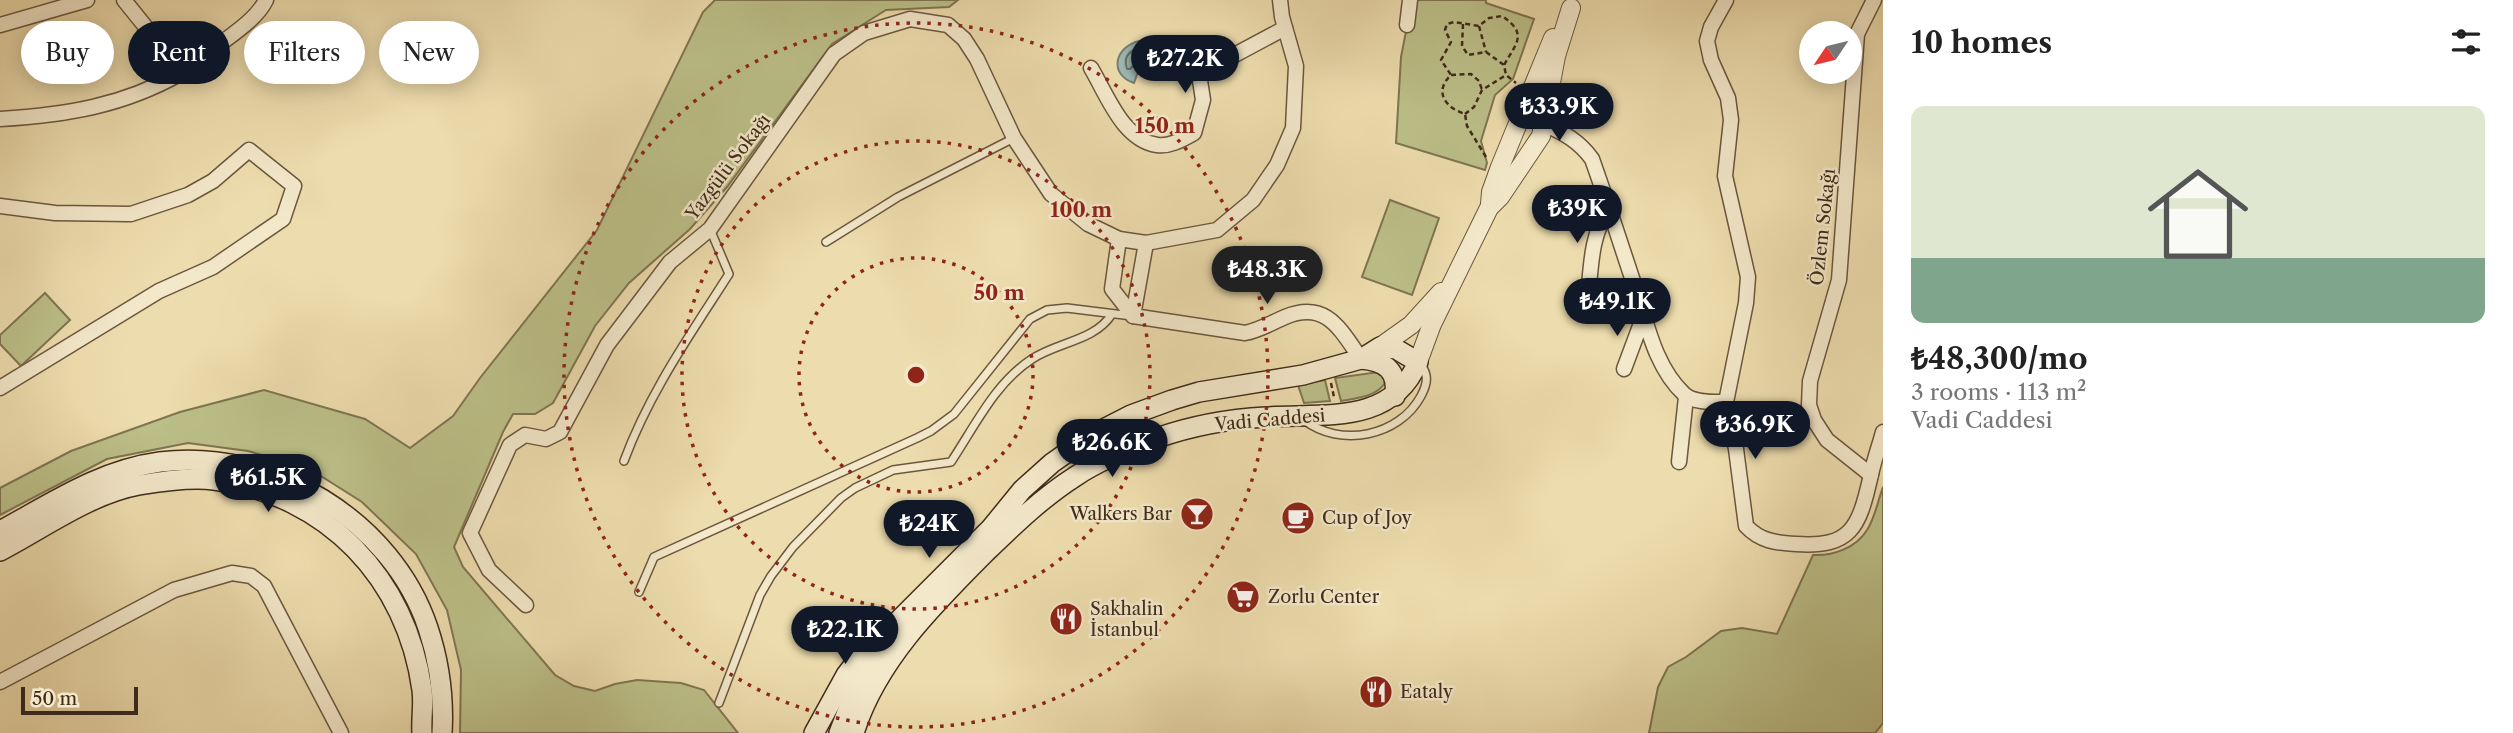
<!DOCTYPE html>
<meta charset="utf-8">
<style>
:root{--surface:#fff;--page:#f6f6f6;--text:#222;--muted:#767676;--accent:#111827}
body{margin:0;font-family:"Libre Caslon Text",serif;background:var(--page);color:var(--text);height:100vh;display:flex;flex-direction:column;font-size:26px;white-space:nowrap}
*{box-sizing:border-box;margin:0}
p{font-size:23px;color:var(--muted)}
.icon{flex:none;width:38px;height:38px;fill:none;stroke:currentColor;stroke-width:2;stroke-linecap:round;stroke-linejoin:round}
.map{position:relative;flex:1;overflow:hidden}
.panel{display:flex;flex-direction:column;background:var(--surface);width:630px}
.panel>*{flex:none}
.banner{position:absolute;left:21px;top:21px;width:665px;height:63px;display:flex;gap:14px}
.needle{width:46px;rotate:235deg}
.controls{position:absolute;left:1799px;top:21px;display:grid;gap:14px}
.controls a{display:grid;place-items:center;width:63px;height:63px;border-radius:50%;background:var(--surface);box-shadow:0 4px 18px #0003;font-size:35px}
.scale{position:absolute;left:21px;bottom:18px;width:117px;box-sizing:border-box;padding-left:7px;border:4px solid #402b1a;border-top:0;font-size:19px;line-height:24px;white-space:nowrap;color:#402b1a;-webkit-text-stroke:5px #f3e8ca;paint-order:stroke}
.price{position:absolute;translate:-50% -60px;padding:0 16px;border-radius:24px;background:var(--accent);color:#fff;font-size:23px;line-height:46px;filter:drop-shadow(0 2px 4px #0008)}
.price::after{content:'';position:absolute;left:50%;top:42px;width:21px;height:16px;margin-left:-10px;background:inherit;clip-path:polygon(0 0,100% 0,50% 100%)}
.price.current{background:#222;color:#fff}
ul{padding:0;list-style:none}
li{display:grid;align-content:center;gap:14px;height:371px;padding:0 28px}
li span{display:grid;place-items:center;height:217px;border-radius:14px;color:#555}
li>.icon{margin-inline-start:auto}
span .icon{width:126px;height:126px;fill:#fffc;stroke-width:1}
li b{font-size:30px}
h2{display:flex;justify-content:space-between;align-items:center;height:84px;padding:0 28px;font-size:30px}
.tag{padding:0 24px;border-radius:32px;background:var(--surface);box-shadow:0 4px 18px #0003;font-size:24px;line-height:63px}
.tag.current{background:var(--accent);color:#fff}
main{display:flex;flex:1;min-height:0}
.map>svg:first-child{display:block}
</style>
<main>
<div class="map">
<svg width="1883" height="733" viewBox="0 0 1883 733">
<rect width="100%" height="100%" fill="#eddcad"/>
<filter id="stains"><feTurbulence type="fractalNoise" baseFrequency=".00286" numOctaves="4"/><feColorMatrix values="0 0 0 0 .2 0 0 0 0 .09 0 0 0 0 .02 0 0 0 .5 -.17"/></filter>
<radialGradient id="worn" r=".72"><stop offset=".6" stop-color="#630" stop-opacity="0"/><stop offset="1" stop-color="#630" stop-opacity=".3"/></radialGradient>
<g fill="#bcbf88" stroke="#7e7551" stroke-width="2">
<path d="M715,0h243l-9,7 -63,3 -54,34 -105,143 -37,42 -61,54 -34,43 -42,77 -18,11h-22l-10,18 -49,115 9,20 92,108 19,11 21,5 20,-7 22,-4 44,3 23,7 34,43h-278l1,-63 -14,-60 -31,-56 -54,-52 -54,-34 -60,-17 -60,-8 -81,16 -107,56v-27l71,-37 109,-39 84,-22 101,29 45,29 43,-32 27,-38 117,-148 106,-218z"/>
<path d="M1412,0h74v3l48,16 -21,60 -18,16 -14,46 6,22 -2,7 -89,-27 5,-86z"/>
<path d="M1390,200l49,18 -27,77 -50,-18z"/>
<path d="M45,293l25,27 -49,46 -21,-22v-9z"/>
<path d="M1379,372l4,4 2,7c-9,14 -29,15 -44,18l-6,-23z"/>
<path d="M1325,380l5,21 -26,2 -6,-18z"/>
<path d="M1883,487v236l-8,10h-226l9,-46 10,-20 18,-10 35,-26 21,-3 35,6 36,-79c20,1 43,-7 54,-25 8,-12 11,-30 16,-43z"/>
</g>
<path fill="#9cb9b3" stroke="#778076" stroke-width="2" d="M1139,41c15,0 26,10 24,25l-13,-2 -11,5 -5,14c-26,-9 -19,-36 5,-42z"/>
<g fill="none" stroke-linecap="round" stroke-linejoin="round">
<path stroke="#6e7266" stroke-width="2" d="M1145,48l6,4v4l-15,7 -6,6h-3c-5,-14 5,-21 18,-21z"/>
<defs>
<g id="service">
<path d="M826,242l72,-45 116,-59"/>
<path d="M1304,420c36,28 95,17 117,-24 7,-13 8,-22 -2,-34"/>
<path d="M624,461c25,-68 66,-126 105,-187l-19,-45"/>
<path d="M639,592l15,-35 263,-119 14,-7 23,-17 76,-95 17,-9 20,-2 65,8"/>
<path d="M719,703l41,-108 11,-19 22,-29 48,-49 14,-10 38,-18 58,-8c24,-36 44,-79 81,-103 25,-17 63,-18 80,-45"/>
</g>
<g id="minor">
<path d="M124,0l58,72"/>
<path d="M1726,0l-15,27 -4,14 4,19 17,38 3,22 -6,56 23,101 -2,26 -20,99 10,47 10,77c14,15 30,17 50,18 55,4 63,-17 74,-65 3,-16 9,-32 13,-47"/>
<path d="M0,25l87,-25"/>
<path d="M1407,25l3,-25"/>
<path d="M1091,68c16,27 32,72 66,77 13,2 26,-6 37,-12l9,-33 -4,-26 86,-46"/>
<path d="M0,119c66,-4 123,-13 181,-46 13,-8 26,-19 39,-29 16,-12 37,-26 46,-44"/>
<path d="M1544,124c20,9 35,17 48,35 15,42 29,86 43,128 12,37 20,80 49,107 9,9 29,8 42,8"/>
<path d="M0,206l55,7 76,1 57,-19 25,-14 36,-31 45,36 -11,33 -70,48 -54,24 -159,97"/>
<path d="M1119,239l-7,50 21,27"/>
<path d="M1588,297c3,-30 3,-62 20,-87"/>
<path d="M1133,316l112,17c15,-3 26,-10 40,-16 41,-17 55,12 76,42"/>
<path d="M1133,316l13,-73"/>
<path d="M1624,369l19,-51"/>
<path d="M1679,462l7,-65"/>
<path d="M1871,475l-44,-35 -13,-20 -5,-15 1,-24 29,-101 18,-246 17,-34"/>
<path d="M526,605l-37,-35 -19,-37 40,-88 15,-10 21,4 14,-7 47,-87 63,-83 40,-33 124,-175 30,-21 46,-14 38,6 16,14 13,20 37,79 37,56 37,30 31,15 27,4 71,-13 36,-30 24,-35 16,-37 3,-62 -14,-49 -2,-17"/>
<path d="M0,682l174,-92 58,-17 19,3 13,10 77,147"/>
</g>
<g id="tertiary">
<path d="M1490,204l1,-12 9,-25 53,-129"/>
<path d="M1380,347l31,-22 30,-33"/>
<path d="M1418,362l14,-38 57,-116 11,-11 41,-61 15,-80 15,-48"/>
</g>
<g id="secondary">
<path d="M1361,359c25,2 37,12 34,37"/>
<path d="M0,531c52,-28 100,-61 160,-69 112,-14 232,58 268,166 11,33 16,70 14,105"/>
<path d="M0,551c44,-23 90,-57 139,-66 24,-4 51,-8 75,-5 113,14 193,99 208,210 2,14 -1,29 0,43"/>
<path d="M814,733l32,-58 26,-34"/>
<path d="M839,733l19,-49 40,-63 93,-93 31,-38 30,-27 40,-28 39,-20 41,-15 27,-8 104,-17 58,-16 19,-12 16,2 22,13c-27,64 -95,51 -152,55 -36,2 -75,9 -109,21 -27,10 -57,22 -81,38 -33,21 -61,48 -89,75 -52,52 -111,110 -133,182"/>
</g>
</defs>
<use href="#service" stroke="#6b573f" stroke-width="10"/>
<use href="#minor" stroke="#6b573f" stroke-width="17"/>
<use href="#tertiary" stroke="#6b573f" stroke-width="20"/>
<use href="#secondary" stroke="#402b1a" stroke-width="22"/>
<g stroke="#402b1a" stroke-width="2.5" stroke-dasharray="5 3.5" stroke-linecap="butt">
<path d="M1463,24l-1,22 6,9 18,-3 18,13"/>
<path d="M1479,26l7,26"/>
<path d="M1451,75l20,-1 8,7 3,9"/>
<path d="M1465,114l9,-7 8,-17 24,-15"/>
<path d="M1486,157l-19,-31 -2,-12c-19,-6 -32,-22 -14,-39l-10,-15 10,-18 -6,-12 2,-6 7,-2 25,4 10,-8 13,-2c26,18 15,26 2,49l2,10 10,8"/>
<path d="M1331,383l3,14"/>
</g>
<use href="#service" stroke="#f3e8ca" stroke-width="7"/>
<use href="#minor" stroke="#f3e8ca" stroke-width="14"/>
<use href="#tertiary" stroke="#f3e8ca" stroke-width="18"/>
<use href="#secondary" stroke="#f3e8ca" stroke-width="19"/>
</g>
<g fill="none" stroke="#8f2418" stroke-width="3.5" stroke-dasharray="3.5 7">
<circle cx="916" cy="375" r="117"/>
<circle cx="916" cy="375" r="234"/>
<circle cx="916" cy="375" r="352"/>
</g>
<defs>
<symbol id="bar-disc" viewBox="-11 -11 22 22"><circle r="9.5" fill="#8f2418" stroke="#f3e8ca"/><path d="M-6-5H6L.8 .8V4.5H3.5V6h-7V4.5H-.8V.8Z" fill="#fff"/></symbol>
<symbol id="cafe-disc" viewBox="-11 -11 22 22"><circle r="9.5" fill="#8f2418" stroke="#f3e8ca"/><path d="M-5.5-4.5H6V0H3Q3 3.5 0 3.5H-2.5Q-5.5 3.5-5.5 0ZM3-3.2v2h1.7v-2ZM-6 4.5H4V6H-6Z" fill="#fff"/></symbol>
<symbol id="supermarket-disc" viewBox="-11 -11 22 22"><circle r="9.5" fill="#8f2418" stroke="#f3e8ca"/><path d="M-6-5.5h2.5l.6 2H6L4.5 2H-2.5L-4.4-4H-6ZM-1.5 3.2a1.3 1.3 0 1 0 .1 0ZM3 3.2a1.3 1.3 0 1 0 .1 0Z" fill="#fff"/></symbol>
<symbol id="restaurant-disc" viewBox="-11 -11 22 22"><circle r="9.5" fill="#8f2418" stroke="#f3e8ca"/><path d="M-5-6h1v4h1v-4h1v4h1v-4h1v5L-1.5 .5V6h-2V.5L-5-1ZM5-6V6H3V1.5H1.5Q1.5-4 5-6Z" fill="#fff"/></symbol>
</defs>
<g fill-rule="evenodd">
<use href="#bar-disc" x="1178" y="495" width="38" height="38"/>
<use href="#cafe-disc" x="1279" y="499" width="38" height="38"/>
<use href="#supermarket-disc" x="1224" y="578" width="38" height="38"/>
<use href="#restaurant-disc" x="1047" y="600" width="38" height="38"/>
<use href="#restaurant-disc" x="1357" y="673" width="38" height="38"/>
</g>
<g text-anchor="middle" stroke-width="5" stroke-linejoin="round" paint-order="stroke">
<g font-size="18" fill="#402b1a" stroke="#f3e8ca">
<text transform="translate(728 167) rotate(-53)" y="6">Yazgülü Sokağı</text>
<text transform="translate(1823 227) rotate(-84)" y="6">Özlem Sokağı</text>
<text transform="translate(1270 420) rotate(-5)" y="6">Vadi Caddesi</text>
</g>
<g font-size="18" fill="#402b1a" stroke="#f3e8ca" text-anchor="start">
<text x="1172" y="520" text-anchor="end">Walkers Bar</text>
<text x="1322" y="524">Cup of Joy</text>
<text x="1268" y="603">Zorlu Center</text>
<text x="1090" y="615">Sakhalin<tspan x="1090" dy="21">İstanbul</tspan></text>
<text x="1400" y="698">Eataly</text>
</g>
</g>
<circle cx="916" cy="375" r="10" fill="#8f2418" stroke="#f3e8ca" stroke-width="3.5"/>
<g font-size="21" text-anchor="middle" font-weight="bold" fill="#8f2418" stroke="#f3e8ca" stroke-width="5" stroke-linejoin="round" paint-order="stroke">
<text x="1165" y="133">150 m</text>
<text x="1081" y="217">100 m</text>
<text x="999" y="300">50 m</text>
</g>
<rect width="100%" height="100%" filter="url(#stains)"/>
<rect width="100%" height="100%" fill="url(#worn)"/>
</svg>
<div class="controls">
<a><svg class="needle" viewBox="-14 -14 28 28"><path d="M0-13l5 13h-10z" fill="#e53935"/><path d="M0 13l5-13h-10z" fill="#767676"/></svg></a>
</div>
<div class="scale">50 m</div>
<b class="price" style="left:1185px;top:95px">₺27.2K</b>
<b class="price" style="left:1559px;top:143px">₺33.9K</b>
<b class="price" style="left:1577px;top:245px">₺39K</b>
<b class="price current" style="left:1267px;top:306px">₺48.3K</b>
<b class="price" style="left:1617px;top:338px">₺49.1K</b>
<b class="price" style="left:1755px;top:461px">₺36.9K</b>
<b class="price" style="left:1112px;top:479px">₺26.6K</b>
<b class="price" style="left:268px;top:514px">₺61.5K</b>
<b class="price" style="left:929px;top:560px">₺24K</b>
<b class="price" style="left:845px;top:666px">₺22.1K</b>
<div class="banner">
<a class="tag">Buy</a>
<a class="tag current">Rent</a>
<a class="tag">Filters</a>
<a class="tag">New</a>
</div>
</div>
<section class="panel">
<h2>10 homes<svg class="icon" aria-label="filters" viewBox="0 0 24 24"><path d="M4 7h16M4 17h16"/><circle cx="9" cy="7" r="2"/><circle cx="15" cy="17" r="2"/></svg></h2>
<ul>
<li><span style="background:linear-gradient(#dfe7d0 70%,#7fa58c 0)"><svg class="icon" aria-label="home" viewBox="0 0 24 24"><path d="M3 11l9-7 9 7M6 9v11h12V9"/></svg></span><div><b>₺48,300/mo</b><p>3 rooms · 113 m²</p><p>Vadi Caddesi</p></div></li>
</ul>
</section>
</main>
